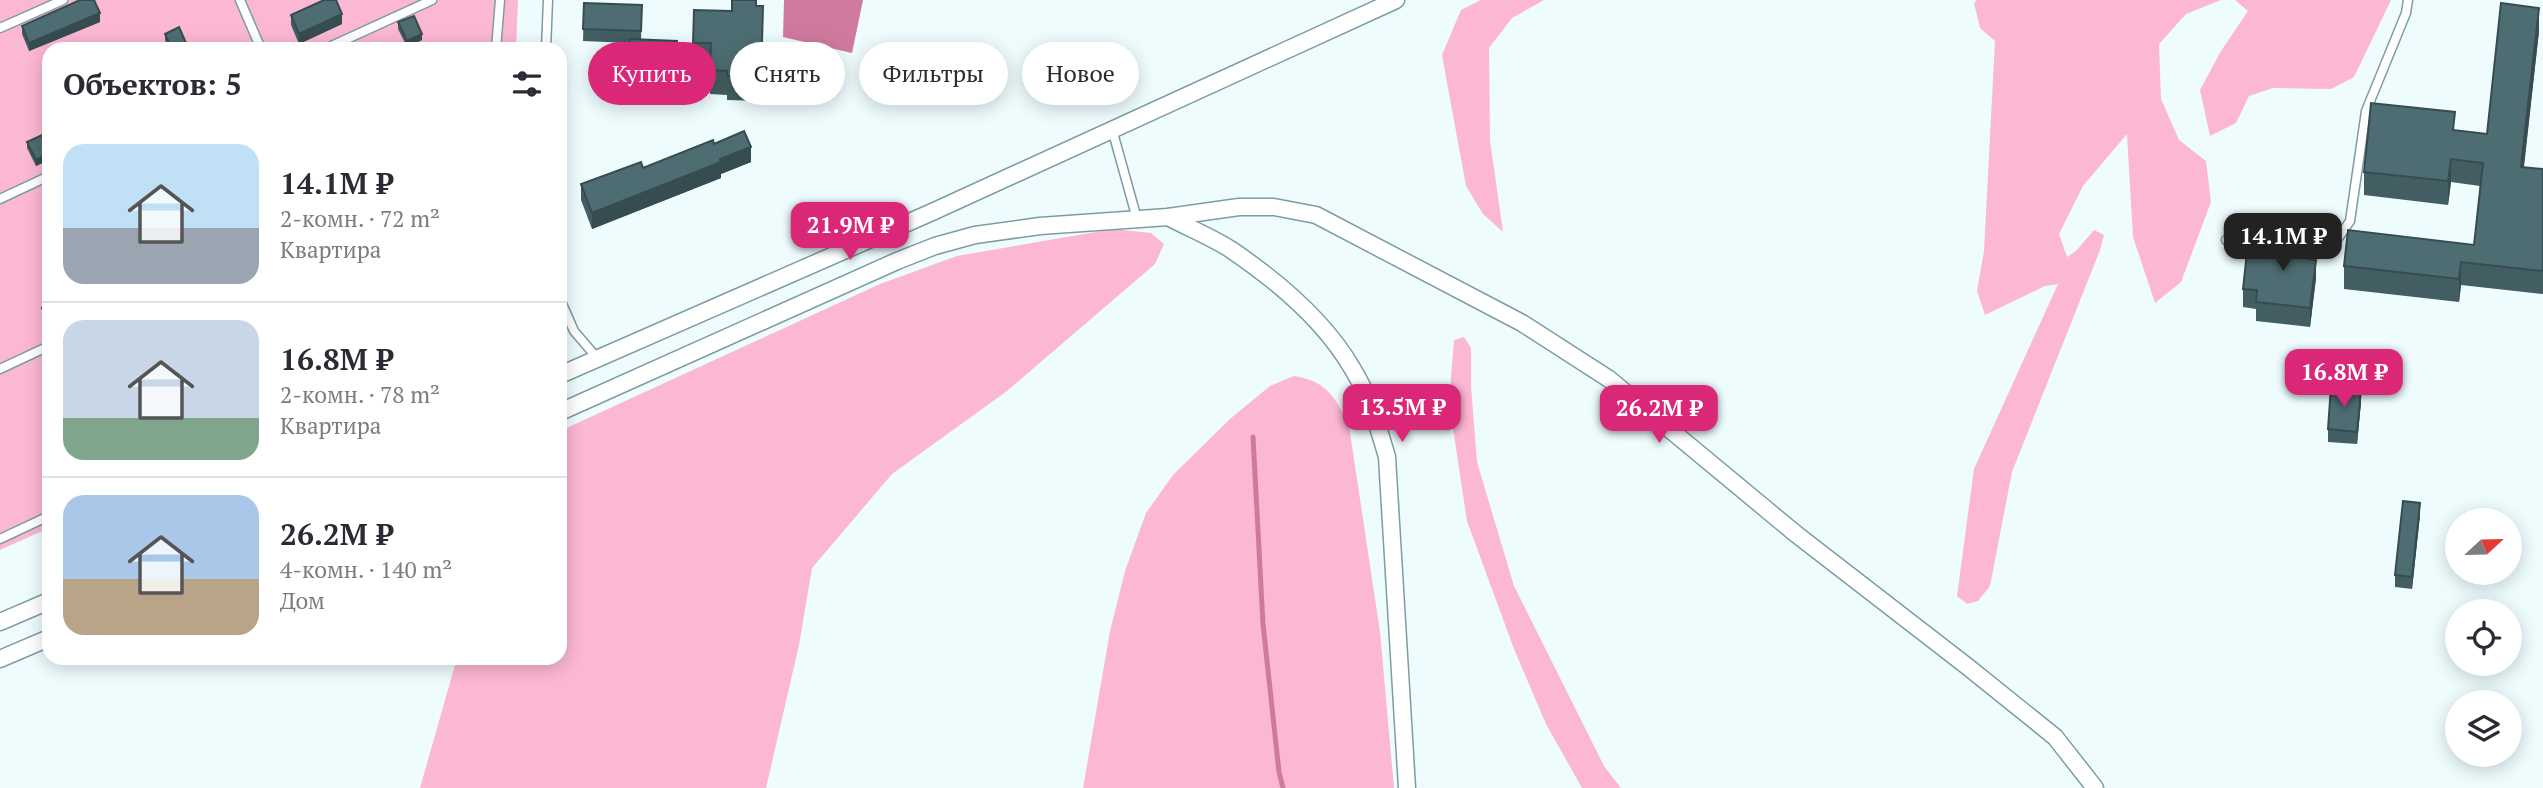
<!DOCTYPE html>
<html lang="ru">
<meta charset="utf-8">
<style>
:root{--surface:#fff;--page:#f7f7f7;--text:#2b2b33;--muted:#7c7c81;--line:#e1e1e2;--accent:#db2777}
body{margin:0;font-family:"PT Serif",serif;background:var(--page);color:var(--text);height:100vh;display:flex;flex-direction:column;font-size:26px;white-space:nowrap}
*{box-sizing:border-box;margin:0}
p{font-size:23px;color:var(--muted)}
.icon{flex:none;width:38px;height:38px;fill:none;stroke:currentColor;stroke-width:2;stroke-linecap:round;stroke-linejoin:round}
.map{position:relative;flex:1;overflow:hidden}
.sheet{position:absolute;left:42px;top:42px;width:525px;height:623px;display:flex;flex-direction:column;background:var(--surface);border-radius:21px;box-shadow:0 4px 18px #0003}
.sheet>*{flex:none}
.banner{position:absolute;left:588px;top:42px;width:665px;height:63px;display:flex;gap:14px}
.needle{width:46px;rotate:68deg}
.fabs{position:absolute;left:2445px;top:508px;display:grid;gap:14px}
.fabs a{display:grid;place-items:center;width:77px;height:77px;border-radius:50%;background:var(--surface);box-shadow:0 4px 18px #0003;font-size:35px}
.price{position:absolute;translate:-50% -60px;padding:0 16px;border-radius:14px;background:var(--accent);color:#fff;font-size:23px;line-height:46px;filter:drop-shadow(0 2px 4px #0008)}
.price::after{content:'';position:absolute;left:50%;top:42px;width:21px;height:16px;margin-left:-10px;background:inherit;clip-path:polygon(0 0,100% 0,50% 100%)}
.price.selected{background:#222;color:#fff}
ul{padding:0;list-style:none}
li{display:flex;align-items:center;gap:21px;height:175px;padding:0 21px}
li+li{border-top:2px solid var(--line)}
li span{display:grid;place-items:center;flex:none;width:196px;height:140px;border-radius:21px;color:#555}
li>.icon{margin-inline-start:auto}
span .icon{width:84px;height:84px;fill:#fffc;stroke-width:1}
li b{font-size:30px}
h2{display:flex;justify-content:space-between;align-items:center;height:84px;padding:0 21px;font-size:30px}
.tag{padding:0 24px;border-radius:32px;background:var(--surface);box-shadow:0 4px 18px #0003;font-size:24px;line-height:63px}
.tag.selected{background:var(--accent);color:#fff}
.map>svg:first-child{display:block}
</style>
<div class="map">
<svg width="2543" height="788" viewBox="0 0 2543 788">
<rect width="100%" height="100%" fill="#eefcfe"/>
<g fill="#fcb7d3">
<path d="M0,0h518l-2,49h-467v479l-49,22z"/>
<path d="M1481,0h63l-32,18 -23,30 1,92 13,92 -20,-18 -17,-28 -24,-131 19,-45z"/>
<path d="M1977,0h244l-35,14 -27,30 2,55 18,41 27,21 5,41 -30,80 -26,21 -22,-66 -6,-103 -44,52 -24,48 8,23 9,-6 18,-21 10,5 -4,15 -88,222 -22,114 -12,15 -11,3 -10,-8 17,-127 84,-185 -13,2 -60,29 -8,-24 7,-40 11,-210 -15,-13 -6,-25z"/>
<path d="M2235,0h156l-37,77 -23,12 -58,-1 -24,8 -13,27 -26,13 -10,-46 21,-39 27,-40z"/>
<path d="M1113,229l38,4 13,11 -9,20 -148,127 -115,83 -80,94 -13,77 -33,143h-346l37,-130h103v-227l320,-147 77,-28z"/>
<path d="M1464,337l7,11v38l6,76 37,124 90,180 17,22h-39l-36,-64 -32,-75 -47,-128 -18,-119 5,-62z"/>
<path d="M1294,376c33,5 42,22 55,50l31,206 14,156h-311l27,-157 15,-60 21,-58 27,-38 58,-57 39,-32z"/>
</g>
<path fill="#d0799f" d="M784,0h79l-11,53 -69,-16z"/>
<g fill="none" stroke-linecap="round" stroke-linejoin="round">
<path stroke="#d0799f" stroke-width="5" d="M1253,437l10,187 16,148 4,16"/>
<defs>
<g id="service">
<path d="M240,0l21,49"/>
<path d="M0,28l63,-28"/>
<path d="M325,49l107,-49"/>
<path d="M496,49l4,-49"/>
<path d="M546,49l2,-49"/>
<path d="M1112,129l25,90"/>
<path d="M0,199l49,-23"/>
<path d="M2226,240l113,-3 11,-16 16,-110 40,-98 2,-13"/>
<path d="M560,299l14,32 24,28"/>
<path d="M0,369l49,-23"/>
<path d="M0,539l49,-23"/>
</g>
<g id="minor">
<path d="M1168,217c21,11 43,20 62,32 46,31 94,71 122,119 17,27 26,58 35,89l20,331"/>
<path d="M560,375l370,-162 466,-213"/>
<path d="M560,412l337,-151 38,-15 40,-11 65,-9 128,-9 71,-10h35l42,8 206,108 87,56 187,155 172,133 87,70 40,51"/>
<path d="M0,622l49,-21"/>
<path d="M0,659l49,-21"/>
</g>
</defs>
<use href="#service" stroke="#7d9da3" stroke-width="11"/>
<use href="#minor" stroke="#7d9da3" stroke-width="19"/>
<use href="#service" stroke="#fff" stroke-width="8"/>
<use href="#minor" stroke="#fff" stroke-width="16"/>
</g>
<g fill="#435e62">
<path d="M584,3l58,2 -1,35 36,1 -1,40 -12,-1 -1,20 -35,-1 2,-56 -47,-2z"/>
<path d="M757,6l6,24 -2,71 -34,-1v-5l-17,-1v-27h-17v-24l39,-32z"/>
<path d="M291,15l51,9 -43,20 -8,-19z"/>
<path d="M100,22l-71,29 -7,-17v-8z"/>
<path d="M398,22l24,18 -15,7 -9,-18z"/>
<path d="M2539,31l-15,136 19,2v125l-82,-9 -2,17 -115,-13v-23l130,-21 6,-59 -29,-4 -3,23 -84,-10v-23l91,-42 32,4z"/>
<path d="M165,34l21,15h-17l-4,-9z"/>
<path d="M27,142l22,9v9l-13,6 -9,-18z"/>
<path d="M714,144l37,18 -30,12v4l-129,51 -11,-29v-16l62,-16z"/>
<path d="M49,182v21l-6,-12v-7z"/>
<path d="M2311,252l-1,7 6,19 -6,49 -54,-6v-12l-13,-2v-18l38,-33z"/>
<path d="M49,305v24l-7,-15v-6z"/>
<path d="M2361,402l-4,42 -29,-2v-13z"/>
<path d="M2420,515l-8,74 -17,-2v-12z"/>
</g>
<g fill="#374c50">
<path d="M763,6v24l-2,71v-24z"/>
<path d="M2539,8v23l-18,159v-23z"/>
<path d="M100,13v9l-71,29v-8z"/>
<path d="M342,14v10l-43,20v-10z"/>
<path d="M422,34v6l-15,7v-6z"/>
<path d="M186,43v6h-14z"/>
<path d="M751,147v15l-30,12v4l-129,51v-16z"/>
<path d="M49,154v6l-13,6v-6z"/>
<path d="M2451,159v23l-3,23v-24z"/>
<path d="M2311,234v18l-3,25v-18z"/>
<path d="M2316,260v18l-6,49v-19z"/>
<path d="M2461,262v23l-2,17v-23z"/>
<path d="M2361,389v13l-4,42v-12z"/>
<path d="M2420,503v12l-8,74v-12z"/>
</g>
<g fill="#4e6d72" stroke="#374c50" stroke-width="2">
<path d="M80,0h14l6,13 -71,30 -7,-17z"/>
<path d="M324,0h12l6,14 -43,20 -8,-19z"/>
<path d="M732,0h24v6h7l-2,71 -34,-1v-5l-17,-1 1,-27h-18l1,-33 38,1z"/>
<path d="M584,3l58,2 -1,26 -58,-2z"/>
<path d="M2501,3l38,5 -18,159 22,2v102l-82,-9 -2,17 -115,-13 4,-36 126,15 9,-82 -32,-4 -3,22 -84,-9 7,-69 84,9 -2,18 34,4z"/>
<path d="M414,16l8,18 -15,7 -9,-19z"/>
<path d="M179,27l7,16 -14,6 -7,-15z"/>
<path d="M630,39l47,2 -1,21h-12l-1,20 -35,-1z"/>
<path d="M744,131l7,16 -31,12 1,3 -129,51 -11,-29 60,-22 2,6 70,-28 1,4z"/>
<path d="M42,135l7,19 -13,6 -9,-18z"/>
<path d="M49,182v15l-6,-13z"/>
<path d="M2284,230l27,4 -3,25 8,1 -6,48 -54,-6 1,-12 -14,-1 4,-37 34,4z"/>
<path d="M49,305v18l-7,-15z"/>
<path d="M2331,386l30,3 -4,43 -29,-3z"/>
<path d="M2403,501l17,2 -8,74 -17,-2z"/>
</g>
</svg>
<div class="fabs">
<a><svg class="needle" viewBox="-14 -14 28 28"><path d="M0-13l5 13h-10z" fill="#e53935"/><path d="M0 13l5-13h-10z" fill="#7c7c81"/></svg></a>
<a><svg class="icon" aria-label="locate" viewBox="0 0 24 24"><circle cx="12" cy="12" r="6"/><path d="M12 2v4M12 18v4M2 12h4M18 12h4"/></svg></a>
<a><svg class="icon" aria-label="layers" viewBox="0 0 24 24"><path d="M12 4l9 5-9 5-9-5zM3 14l9 5 9-5"/></svg></a>
</div>
<b class="price" style="left:850px;top:262px">21.9M ₽</b>
<b class="price selected" style="left:2283px;top:273px">14.1M ₽</b>
<b class="price" style="left:2344px;top:409px">16.8M ₽</b>
<b class="price" style="left:1402px;top:444px">13.5M ₽</b>
<b class="price" style="left:1659px;top:445px">26.2M ₽</b>
<div class="banner">
<a class="tag selected">Купить</a>
<a class="tag">Снять</a>
<a class="tag">Фильтры</a>
<a class="tag">Новое</a>
</div>
<section class="sheet">
<h2>Объектов: 5<svg class="icon" aria-label="filters" viewBox="0 0 24 24"><path d="M4 7h16M4 17h16"/><circle cx="9" cy="7" r="2"/><circle cx="15" cy="17" r="2"/></svg></h2>
<ul>
<li><span style="background:linear-gradient(#bfe0f5 60%,#9aa5b1 0)"><svg class="icon" aria-label="home" viewBox="0 0 24 24"><path d="M3 11l9-7 9 7M6 9v11h12V9"/></svg></span><div><b>14.1M ₽</b><p>2-комн. · 72 m²</p><p>Квартира</p></div></li>
<li><span style="background:linear-gradient(#c9d6e8 70%,#7fa58c 0)"><svg class="icon" aria-label="home" viewBox="0 0 24 24"><path d="M3 11l9-7 9 7M6 9v11h12V9"/></svg></span><div><b>16.8M ₽</b><p>2-комн. · 78 m²</p><p>Квартира</p></div></li>
<li><span style="background:linear-gradient(#a9c7e8 60%,#b9a48a 0)"><svg class="icon" aria-label="home" viewBox="0 0 24 24"><path d="M3 11l9-7 9 7M6 9v11h12V9"/></svg></span><div><b>26.2M ₽</b><p>4-комн. · 140 m²</p><p>Дом</p></div></li>
</ul>
</section>
</div>
